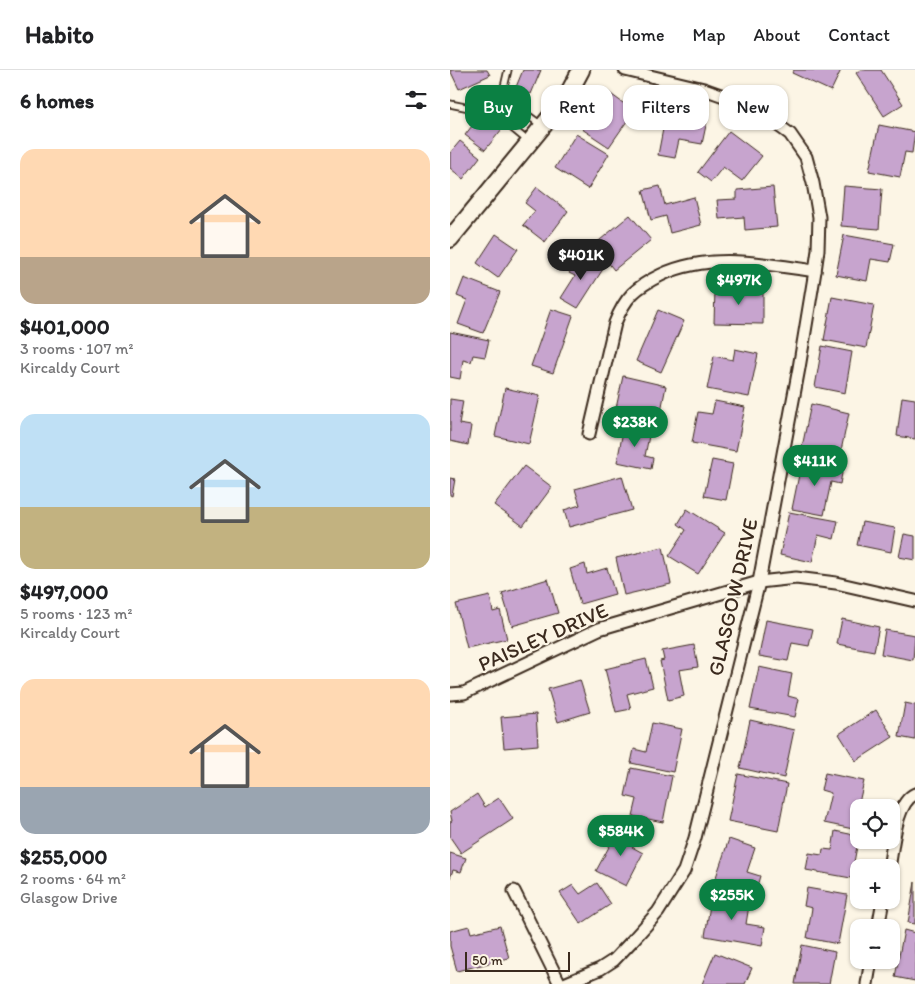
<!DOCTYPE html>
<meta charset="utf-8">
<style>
:root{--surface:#fff;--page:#f6f6f6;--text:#202124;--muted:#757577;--line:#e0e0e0;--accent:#0b8043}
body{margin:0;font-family:Itim,sans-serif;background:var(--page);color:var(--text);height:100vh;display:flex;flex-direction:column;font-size:19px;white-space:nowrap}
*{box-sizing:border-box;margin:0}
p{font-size:16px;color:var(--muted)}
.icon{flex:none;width:28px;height:28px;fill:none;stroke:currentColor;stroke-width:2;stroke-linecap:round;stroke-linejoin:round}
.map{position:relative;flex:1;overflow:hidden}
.side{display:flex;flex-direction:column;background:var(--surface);width:450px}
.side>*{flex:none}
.top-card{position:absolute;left:15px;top:15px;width:375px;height:45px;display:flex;gap:10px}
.tools{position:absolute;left:400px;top:729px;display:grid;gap:10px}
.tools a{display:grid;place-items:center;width:50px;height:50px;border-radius:10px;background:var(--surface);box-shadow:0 1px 4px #0004;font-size:25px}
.scale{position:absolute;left:15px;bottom:12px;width:105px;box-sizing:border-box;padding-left:5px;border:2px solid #3b2a1e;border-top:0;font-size:14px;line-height:18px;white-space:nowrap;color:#3b2a1e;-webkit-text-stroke:4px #fcf5e5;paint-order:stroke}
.price{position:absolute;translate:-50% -42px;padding:0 11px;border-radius:18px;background:var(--accent);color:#fff;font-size:16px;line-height:32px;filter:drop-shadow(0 1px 2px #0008)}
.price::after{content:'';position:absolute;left:50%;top:30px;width:15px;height:11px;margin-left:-8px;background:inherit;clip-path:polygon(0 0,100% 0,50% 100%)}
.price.on{background:#222;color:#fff}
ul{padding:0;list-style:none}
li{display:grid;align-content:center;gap:10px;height:265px;padding:0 20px}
li span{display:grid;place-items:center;height:155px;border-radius:15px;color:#555}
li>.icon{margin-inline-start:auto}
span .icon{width:90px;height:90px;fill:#fffc;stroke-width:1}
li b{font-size:21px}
h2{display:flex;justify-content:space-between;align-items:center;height:60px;padding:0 20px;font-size:21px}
.pill{padding:0 18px;border-radius:15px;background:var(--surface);box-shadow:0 1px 4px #0004;font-size:18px;line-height:45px}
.pill.on{background:var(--accent);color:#fff}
header{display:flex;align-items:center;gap:30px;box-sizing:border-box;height:70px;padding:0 25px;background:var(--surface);border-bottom:1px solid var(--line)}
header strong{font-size:24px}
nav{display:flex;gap:28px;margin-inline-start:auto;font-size:18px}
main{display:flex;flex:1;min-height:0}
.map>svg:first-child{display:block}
</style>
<header>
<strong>Habito</strong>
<nav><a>Home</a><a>Map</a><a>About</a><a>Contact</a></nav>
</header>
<main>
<section class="side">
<h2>6 homes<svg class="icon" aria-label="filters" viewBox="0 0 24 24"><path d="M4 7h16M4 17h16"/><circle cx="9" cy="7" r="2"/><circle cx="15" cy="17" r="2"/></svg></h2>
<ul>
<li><span style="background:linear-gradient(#ffd9b3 70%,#b9a48a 0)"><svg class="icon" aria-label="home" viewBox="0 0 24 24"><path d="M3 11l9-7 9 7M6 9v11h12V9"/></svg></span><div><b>$401,000</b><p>3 rooms · 107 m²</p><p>Kircaldy Court</p></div></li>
<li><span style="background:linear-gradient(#bfe0f5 60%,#c2b280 0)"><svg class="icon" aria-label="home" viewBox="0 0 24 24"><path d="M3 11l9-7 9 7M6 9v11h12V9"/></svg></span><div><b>$497,000</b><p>5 rooms · 123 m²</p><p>Kircaldy Court</p></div></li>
<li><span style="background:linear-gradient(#ffd9b3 70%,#9aa5b1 0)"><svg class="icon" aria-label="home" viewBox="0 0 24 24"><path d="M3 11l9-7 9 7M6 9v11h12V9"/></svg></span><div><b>$255,000</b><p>2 rooms · 64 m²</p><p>Glasgow Drive</p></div></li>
</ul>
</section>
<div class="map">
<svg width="465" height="914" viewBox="0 0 465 914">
<rect width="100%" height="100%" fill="#fcf5e5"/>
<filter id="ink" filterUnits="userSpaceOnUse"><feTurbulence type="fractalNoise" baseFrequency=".02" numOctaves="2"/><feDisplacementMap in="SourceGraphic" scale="10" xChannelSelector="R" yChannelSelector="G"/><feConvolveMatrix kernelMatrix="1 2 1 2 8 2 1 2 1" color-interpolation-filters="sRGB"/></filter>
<g filter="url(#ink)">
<g fill="#c7a4ce" stroke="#3b2a1e">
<path d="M0,0h37l3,5 -31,14z"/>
<path d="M73,0h18l-10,24 -15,-7z"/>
<path d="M344,0h47l-10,21 -39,-18z"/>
<path d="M410,0h21l22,34 -19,12 -28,-43z"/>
<path d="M158,22l26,19 -25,36 -27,-18z"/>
<path d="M217,38l41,8 -6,28 -23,-4 -4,18 -17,-3z"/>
<path d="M32,43l20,16 -17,21 -20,-15z"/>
<path d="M429,55l36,7 -3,21 -7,-1 -5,25 -31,-6z"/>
<path d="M279,61l33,25 -20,25 -19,-14 -12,15 -13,-10z"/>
<path d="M126,64l33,20 -21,35 -33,-21z"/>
<path d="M10,71l20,16 -17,22 -13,-11v-15z"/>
<path d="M210,116l5,19 29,-8 7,28 -31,8 -4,-17 -15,4 -8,-30z"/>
<path d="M394,116l38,3 -3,40 -38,-3z"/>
<path d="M87,117l31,24 -23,31 -22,-17 12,-14 -10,-8z"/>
<path d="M323,117l4,40 -32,3 -1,-13 -25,2 -2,-19 20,-1v-9z"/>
<path d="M180,145l21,25 -37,30 -20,-25z"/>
<path d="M46,164l22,15 -20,29 -21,-15z"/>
<path d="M394,165l50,9 -4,18 -19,-3 -4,22 -31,-6z"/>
<path d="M131,185l22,14 -25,39 -17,-10 14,-22 -6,-3z"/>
<path d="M14,208l36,14 -17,41 -25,-9 9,-24 -10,-4z"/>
<path d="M265,219h48v35l-49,-1z"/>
<path d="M382,227l42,8 -8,43 -42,-8z"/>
<path d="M101,239l22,7 -20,57 -22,-7z"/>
<path d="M208,240l26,11 -23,51 -25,-11z"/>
<path d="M0,262l39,8 -4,17 -12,-2 -2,7 -8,-2 -3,19 -10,-2z"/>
<path d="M372,276l30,6 -7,41 -30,-6z"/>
<path d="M285,279l23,5 -9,43 -42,-8 7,-33 19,4z"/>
<path d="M173,306l43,10 -5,25 -13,-3 -3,12 -30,-7z"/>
<path d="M55,318l35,8 -11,48 -34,-8z"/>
<path d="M452,327l13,2v40l-18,-3z"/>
<path d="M0,329l13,2 -4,23 12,2 -3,19 -18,-4z"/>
<path d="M265,331l30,6 -9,44 -44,-8 6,-31 14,2z"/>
<path d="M361,334l38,9 -10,47 -38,-8z"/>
<path d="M174,356l26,5 -5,25 8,2 -2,11 -34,-7z"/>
<path d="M262,390l21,4 -7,36 -22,-4z"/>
<path d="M352,390l41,8 -3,16 -9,-2 -7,33 -32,-6z"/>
<path d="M74,396l28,21 -29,39 -29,-21z"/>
<path d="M172,406l10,34 -63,17 -5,-17 16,-5 -5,-16z"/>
<path d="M0,408l5,1 -3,17 -2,-1z"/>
<path d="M237,439l38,24 -27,41 -29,-18 17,-26 -8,-6z"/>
<path d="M339,442l49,9 -4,18 -16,-4 -6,27 -32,-7z"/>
<path d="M412,452l33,6 -4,24 -34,-7z"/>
<path d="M454,464l11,2v24l-16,-3z"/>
<path d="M213,477l8,37 -47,11 -8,-37z"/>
<path d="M135,494l2,10 20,-6 8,26 -35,10 -10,-35z"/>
<path d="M98,509l10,34 -46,13 -10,-33z"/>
<path d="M40,526l3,16 7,-2 7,29 -40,9 -11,-44z"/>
<path d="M392,549l37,8 -5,24 -37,-7z"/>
<path d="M316,550l47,9 -4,17 -17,-3 -4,18 -29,-5z"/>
<path d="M435,560l30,5 -2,25 -32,-6z"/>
<path d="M244,575l4,22 -19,3 5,26 -16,4 -8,-39 4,-1 -2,-9z"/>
<path d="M196,589l7,28 -26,7 4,15 -15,3 -11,-43z"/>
<path d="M309,597l33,7 -4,22 11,3 -4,18 -45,-8z"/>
<path d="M130,610l10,32 -32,10 -10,-33z"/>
<path d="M455,633l10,2v35l-16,-3z"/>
<path d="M426,640l17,27 -37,24 -17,-27z"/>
<path d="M86,644l2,31 -34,3 -3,-31z"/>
<path d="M300,650l44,10 -10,48 -44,-10z"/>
<path d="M202,653l30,6 -9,43 -42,-9 3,-14 12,3z"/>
<path d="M181,698l41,8 -9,46 -30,-6 4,-17 -12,-3z"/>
<path d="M375,703l39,8 -11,48 -29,-6 7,-30 -10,-3z"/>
<path d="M288,704l49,10 -9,47 -50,-10z"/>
<path d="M27,724l8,13 14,-9 14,21 -52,34 -11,-16v-15l2,-1 -2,-9z"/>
<path d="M168,755l20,10 -6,12 11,6 -17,33 -30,-15 14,-26 -2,-1z"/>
<path d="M385,761l24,5 -8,42 -45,-8 3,-17 13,2 1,-6 9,1z"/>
<path d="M279,769l26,9 -8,24 13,4 -5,17 -40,-13z"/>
<path d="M0,783l16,5 -5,14 -8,-2 -3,8z"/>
<path d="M465,812v42l-7,-1z"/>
<path d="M147,813l14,21 -30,20 -21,-31 13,-8 7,9z"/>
<path d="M357,818l40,7 -9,49 -31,-6 5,-30 -8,-2z"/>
<path d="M262,823l38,6 -4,25 19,3 -3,19 -57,-10z"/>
<path d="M19,856l2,7 29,-7 9,32 -52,13 -7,-25v-15z"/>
<path d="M454,860l11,3v48l-20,-4z"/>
<path d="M352,875l33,7 -6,32h-34z"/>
<path d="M265,883l37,15 -7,16h-43z"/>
</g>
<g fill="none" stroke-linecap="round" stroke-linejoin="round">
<defs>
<g id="lane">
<path d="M58,0l-4,17 3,13 34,25"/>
<path d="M0,34l44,9 35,29"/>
</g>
<g id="street">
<path d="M139,364l26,-111c10,-26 21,-36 46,-48 49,-23 103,-11 154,-4"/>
<path d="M0,624l14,-1 135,-64 160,-47 37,-4 40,5 79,18"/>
<path d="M439,798c4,-20 6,-65 26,-74"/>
<path d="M64,821l46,93"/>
<path d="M428,858l5,-28"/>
<path d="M114,914l36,-15 14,-9 17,-18 27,-30 26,-41 11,-33 64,-256 40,-214 16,-97 3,-21 1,-33 -6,-34 -7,-26 -16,-23 -29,-21 -26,-13 -31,-11 -79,-19"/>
<path d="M417,914l4,-24"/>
</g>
<path id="secondary" d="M0,169l116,-141 15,-28"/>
</defs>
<use href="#lane" stroke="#3b2a1e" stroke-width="9"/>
<use href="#street" stroke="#3b2a1e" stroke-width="15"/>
<use href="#secondary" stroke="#3b2a1e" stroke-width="20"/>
<use href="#lane" stroke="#fcf5e5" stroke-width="5.5"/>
<use href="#street" stroke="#fcf5e5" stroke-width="11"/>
<use href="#secondary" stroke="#fcf5e5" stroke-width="16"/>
</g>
</g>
<g text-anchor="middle" stroke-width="4.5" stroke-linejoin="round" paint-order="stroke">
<g font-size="21" fill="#3b2a1e" stroke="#fcf5e5">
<text transform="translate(283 527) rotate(-77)" y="7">GLASGOW DRIVE</text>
<text transform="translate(93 567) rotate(-24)" y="7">PAISLEY DRIVE</text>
</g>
</g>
</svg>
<div class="tools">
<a><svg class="icon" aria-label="locate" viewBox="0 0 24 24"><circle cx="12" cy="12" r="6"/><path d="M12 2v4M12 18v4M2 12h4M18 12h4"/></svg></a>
<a>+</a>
<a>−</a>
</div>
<div class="scale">50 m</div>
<b class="price on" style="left:131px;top:211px">$401K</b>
<b class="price" style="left:289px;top:236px">$497K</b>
<b class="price" style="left:185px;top:378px">$238K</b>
<b class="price" style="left:365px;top:417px">$411K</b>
<b class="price" style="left:171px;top:787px">$584K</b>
<b class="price" style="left:282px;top:851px">$255K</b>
<div class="top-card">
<a class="pill on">Buy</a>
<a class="pill">Rent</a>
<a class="pill">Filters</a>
<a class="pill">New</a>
</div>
</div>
</main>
